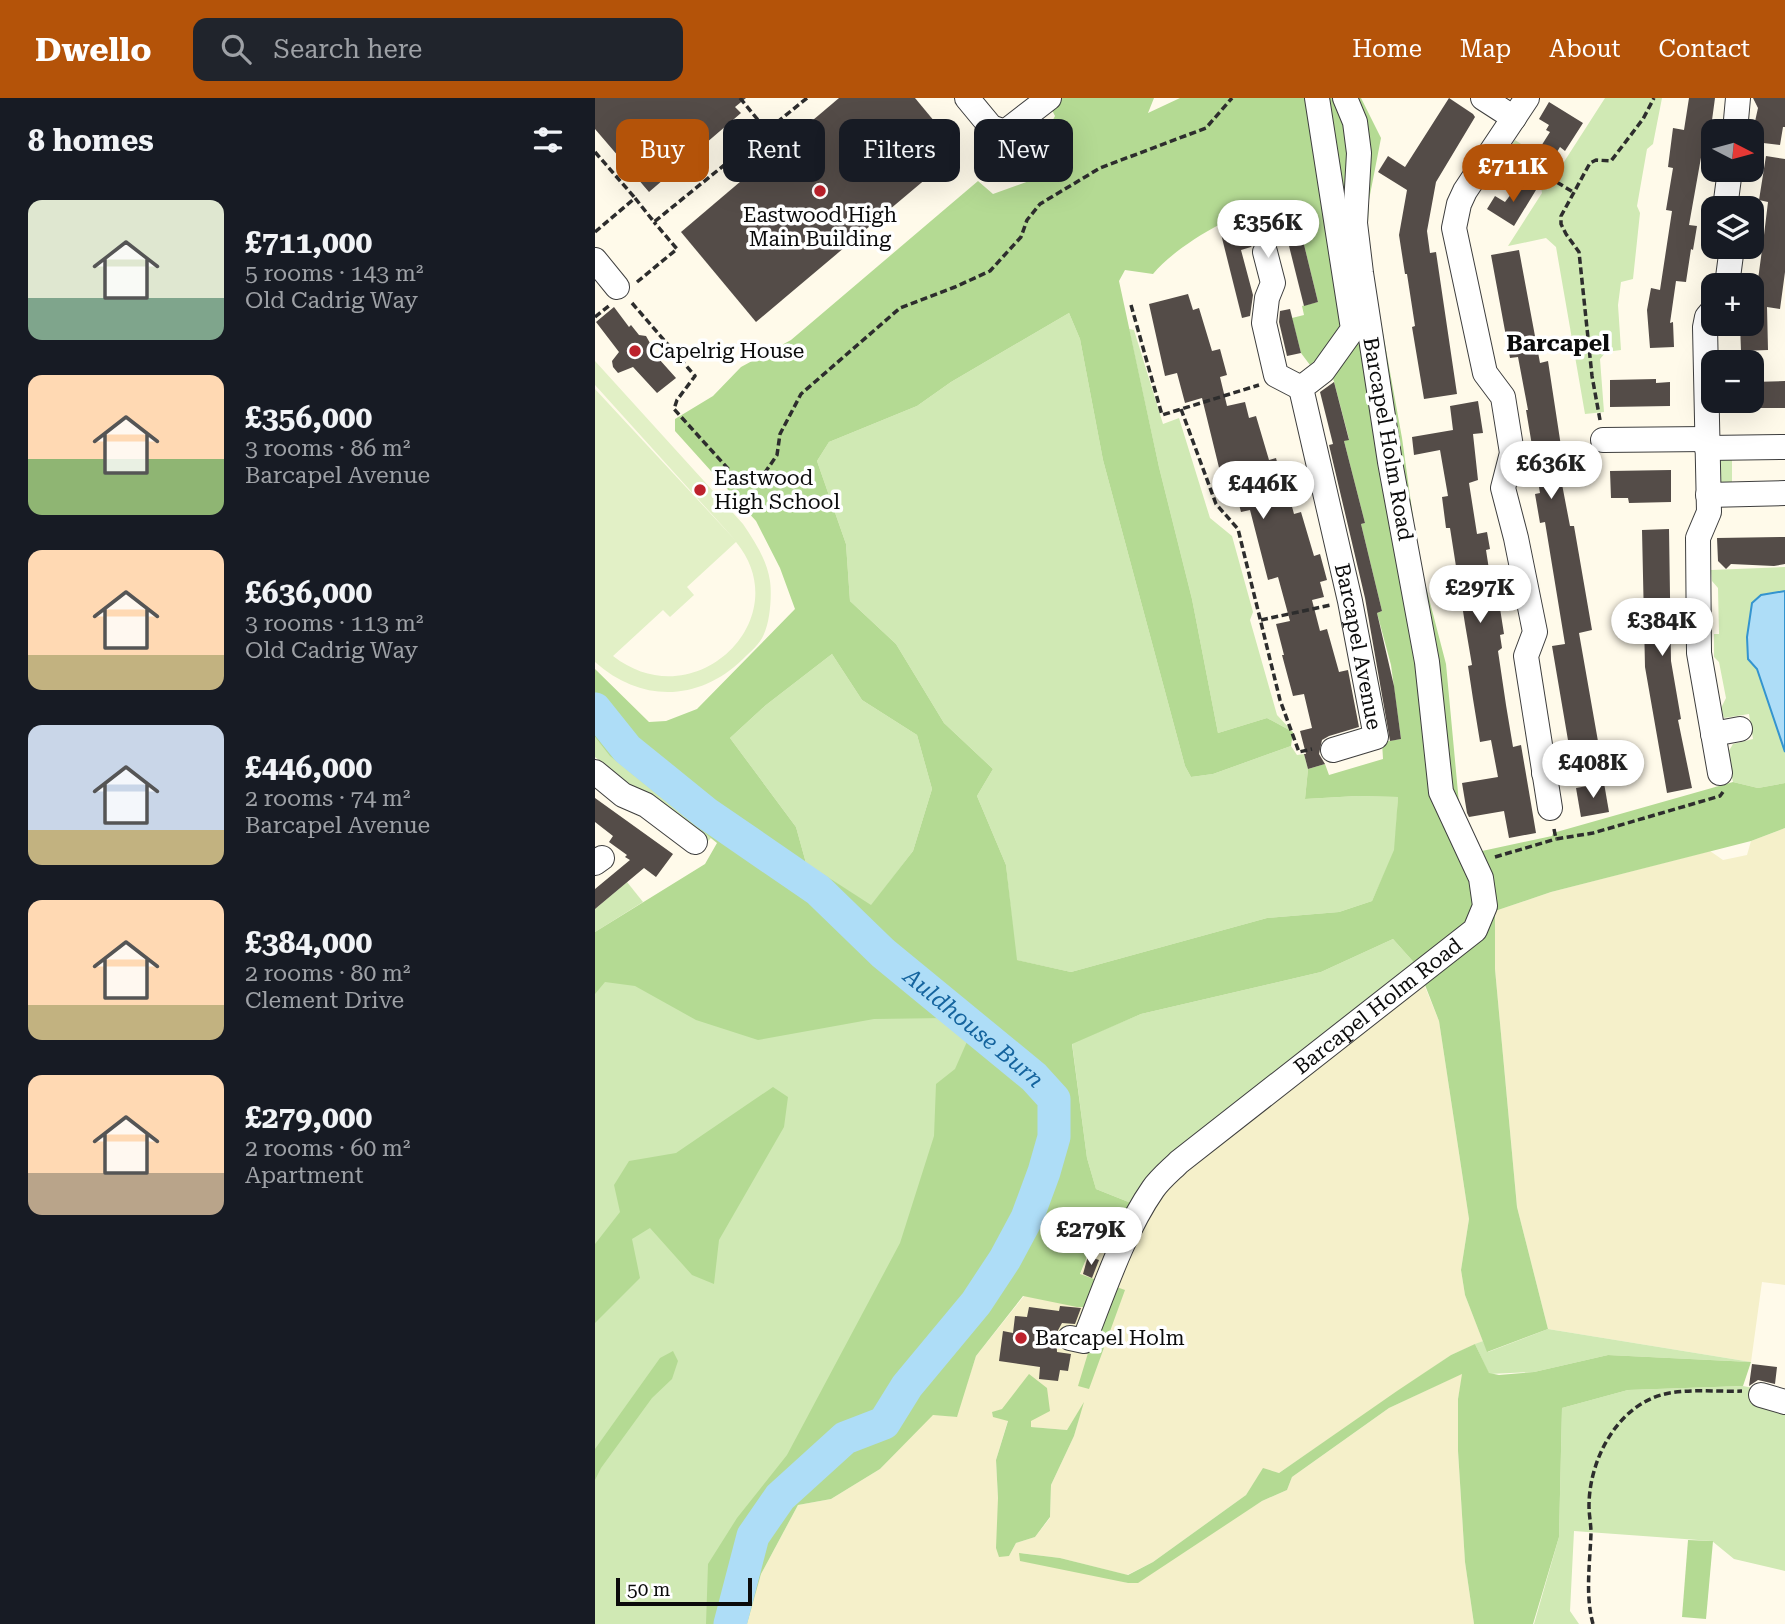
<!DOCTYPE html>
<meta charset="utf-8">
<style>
:root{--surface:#171b24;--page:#20242c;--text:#f1f3f6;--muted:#9ea1a6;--accent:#b45309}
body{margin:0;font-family:"Roboto Serif",serif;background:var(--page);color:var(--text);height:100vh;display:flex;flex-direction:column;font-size:26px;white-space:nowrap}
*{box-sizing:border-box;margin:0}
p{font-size:23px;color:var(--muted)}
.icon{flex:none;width:38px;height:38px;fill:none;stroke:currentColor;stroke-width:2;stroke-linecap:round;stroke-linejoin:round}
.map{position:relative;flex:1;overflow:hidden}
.panel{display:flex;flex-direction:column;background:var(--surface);width:595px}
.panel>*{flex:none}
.hud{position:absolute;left:21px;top:21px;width:665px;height:63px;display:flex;gap:14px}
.needle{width:46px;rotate:96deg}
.buttons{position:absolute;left:1106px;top:21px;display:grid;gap:14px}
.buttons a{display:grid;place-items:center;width:63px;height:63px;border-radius:14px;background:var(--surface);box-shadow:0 7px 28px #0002;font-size:35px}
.scale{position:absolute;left:21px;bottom:18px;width:136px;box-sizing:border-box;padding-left:7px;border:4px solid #0b0b0b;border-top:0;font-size:19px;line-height:24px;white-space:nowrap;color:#0b0b0b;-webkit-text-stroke:5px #fff;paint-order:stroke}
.price{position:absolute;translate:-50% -60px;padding:0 16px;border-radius:24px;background:#fff;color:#222;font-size:23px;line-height:46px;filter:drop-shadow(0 2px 4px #0008)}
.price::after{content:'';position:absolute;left:50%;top:42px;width:21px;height:16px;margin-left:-10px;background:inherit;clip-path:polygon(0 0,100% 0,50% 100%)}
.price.current{background:var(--accent);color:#fff}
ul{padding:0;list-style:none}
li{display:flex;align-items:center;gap:21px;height:175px;padding:0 28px}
li span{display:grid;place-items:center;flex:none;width:196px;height:140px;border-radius:14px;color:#555}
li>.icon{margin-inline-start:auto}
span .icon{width:84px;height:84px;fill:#fffc;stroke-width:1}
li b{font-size:30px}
h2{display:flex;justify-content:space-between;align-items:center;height:84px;padding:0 28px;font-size:30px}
.chip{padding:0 24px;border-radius:14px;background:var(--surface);box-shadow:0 7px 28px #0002;font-size:24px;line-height:63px}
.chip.current{background:var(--accent);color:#fff}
header{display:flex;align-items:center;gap:42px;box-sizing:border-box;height:98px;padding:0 35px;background:var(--accent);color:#fff}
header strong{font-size:33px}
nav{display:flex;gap:38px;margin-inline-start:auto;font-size:24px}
.search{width:490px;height:63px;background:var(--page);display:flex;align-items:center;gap:18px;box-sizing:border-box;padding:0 24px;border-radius:14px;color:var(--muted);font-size:26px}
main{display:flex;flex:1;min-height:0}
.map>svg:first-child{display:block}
</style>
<header>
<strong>Dwello</strong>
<div class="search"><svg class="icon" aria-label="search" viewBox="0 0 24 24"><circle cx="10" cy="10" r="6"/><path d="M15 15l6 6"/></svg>Search here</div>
<nav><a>Home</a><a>Map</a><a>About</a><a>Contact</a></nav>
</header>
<main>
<section class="panel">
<h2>8 homes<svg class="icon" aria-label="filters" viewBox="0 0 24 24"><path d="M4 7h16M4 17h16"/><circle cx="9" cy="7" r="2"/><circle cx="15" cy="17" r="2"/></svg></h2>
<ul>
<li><span style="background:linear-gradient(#dfe7d0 70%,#7fa58c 0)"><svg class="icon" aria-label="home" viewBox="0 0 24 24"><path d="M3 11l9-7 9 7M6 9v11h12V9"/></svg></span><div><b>£711,000</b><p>5 rooms · 143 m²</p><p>Old Cadrig Way</p></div></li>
<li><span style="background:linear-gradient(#ffd9b3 60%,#8fb573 0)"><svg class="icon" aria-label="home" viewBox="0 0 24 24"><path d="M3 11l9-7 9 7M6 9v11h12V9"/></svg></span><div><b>£356,000</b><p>3 rooms · 86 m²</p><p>Barcapel Avenue</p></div></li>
<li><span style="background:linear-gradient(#ffd9b3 75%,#c2b280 0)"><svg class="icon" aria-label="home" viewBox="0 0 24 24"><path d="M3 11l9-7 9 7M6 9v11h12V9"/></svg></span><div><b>£636,000</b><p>3 rooms · 113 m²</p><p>Old Cadrig Way</p></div></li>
<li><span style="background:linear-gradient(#c9d6e8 75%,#c2b280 0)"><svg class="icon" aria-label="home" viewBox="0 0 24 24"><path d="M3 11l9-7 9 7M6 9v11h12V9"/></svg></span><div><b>£446,000</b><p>2 rooms · 74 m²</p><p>Barcapel Avenue</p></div></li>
<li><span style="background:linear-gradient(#ffd9b3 75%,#c2b280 0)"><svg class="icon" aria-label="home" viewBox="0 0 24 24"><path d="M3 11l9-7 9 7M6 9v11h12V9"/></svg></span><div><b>£384,000</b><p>2 rooms · 80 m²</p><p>Clement Drive</p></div></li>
<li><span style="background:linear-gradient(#ffd9b3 70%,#b9a48a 0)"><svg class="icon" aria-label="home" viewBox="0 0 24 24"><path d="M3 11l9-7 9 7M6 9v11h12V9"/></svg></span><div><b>£279,000</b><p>2 rooms · 60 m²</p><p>Apartment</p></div></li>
</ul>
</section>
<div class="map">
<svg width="1190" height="1526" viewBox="0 0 1190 1526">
<rect width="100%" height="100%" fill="#fffaea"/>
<g fill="#f5f0ca" fill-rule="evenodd">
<path d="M1190,730v457l-23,-3 -11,80 -203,-33 -31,-122 -22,-238v-58l56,-19 159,-41 13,9 24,-5 4,-14z"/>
<path d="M826,879l18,44 30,198 -8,51 4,25 18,46 -32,14 -172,118 -16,-4 -17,26 -93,67 -26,13 -67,-17 -40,-5 108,30 134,-82 25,-11 5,-13 97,-69 74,-35 -5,26v52l7,111 9,62h-727l14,-50 37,-69 33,-6 49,-30 53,-55 23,3 20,-61 48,-60 56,-21 15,-38 25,-3 44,-49zM487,1308l-8,30 -23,49 -1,33 -15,19 -19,6 -7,13 -11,-58 -2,-38 12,-40 -16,-7 10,-4 29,12 -1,6 37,3z"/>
</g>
<g fill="#d0e9b4">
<path d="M1010,0h57l-9,46 -6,5 -10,57 3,7 -7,66 -12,3 -3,23 3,45 -15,2 -6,7 4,53 -19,2 -29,-167 -10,-9 -38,8 34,-53 -1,-6 -40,-25 14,-22 41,27 6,-2z"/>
<path d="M474,215l11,26 23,121 82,306 6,11 22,-3 78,-28 6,9 7,-1 4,15 -3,30 52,-3 41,1 -3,53 -23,51 -33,11 -72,6 -196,54 -55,-12 -10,-95 -29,-69 16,-27 -49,-46 -48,-79 -46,-43 -4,-57 -29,-83 12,-19 88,-36 34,-24z"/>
<path d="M534,231l5,1 29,94 16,-6 31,100 22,18 21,76 -3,8 27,95 16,17 -26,-14 -49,15 -26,-134 -33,-132z"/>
<path d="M1125,358h12v28l-11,1z"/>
<path d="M1190,469v216l-27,5 -25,-6 -6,-28 6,-10 20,-5 -4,-25 -25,4 -3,-10 5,-10 -7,-36 -5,-5v-23h5l-1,-46 -6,-7 -1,-11z"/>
<path d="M237,556l30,46 55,35 15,54 -19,62 -42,55 -65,-43 -10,-36 -66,-89 36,-33z"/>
<path d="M0,639l16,19 100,82 -3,3 -12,-12 -11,-1 -90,-71z"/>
<path d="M32,784l16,20 -48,30v-23z"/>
<path d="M798,841l25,28 -282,238 -40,-16 -9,-31 -15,-115 69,-29 180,-42z"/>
<path d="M0,868l408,50 -6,63 -277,545h-125z"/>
<path d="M953,1231l203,33 -143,-7 -74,17 -45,2 -14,-30 8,-3 5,11z"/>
<path d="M1148,1288l42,8v177l-51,-12 -22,-18 -138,-10 -4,80 9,13h-45l25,-87 3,-129 66,-18z"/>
</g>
<g fill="#b4da93" fill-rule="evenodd">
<path d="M460,0h99l-6,15 32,-15h131l31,231 -19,24 -13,12 -9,-12 -9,-35 12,-3 -2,-9 16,-4 -23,-94c-5,-2 -10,-5 -15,-4 -40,4 -102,40 -127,70l-28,-4 -6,11 40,186 33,132 26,134 49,-15 26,14 -2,14 -78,28 -22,3 -6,-11 -82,-306 -23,-121 -11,-26 -118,69 -34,24 -88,36 -12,19 29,83 4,57 46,43 48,79 49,46 -16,27 29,69 11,95 54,12 196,-54 72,-6 33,-11 22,-51 4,-53 -41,-1 -52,3 3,-30 17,-5 4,11 54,-16 -1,-17 19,-3 -10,-74 -14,-52 5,-2 -21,-87 4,-1 -21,-82 5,-2 -16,-61 27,-44 -34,-236h35l20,40 -12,62 -2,45 35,193 17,122 27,104 14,150 22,37 70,-15 1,-3 180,-51 25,6 27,-5v45l-34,13 -200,51 -56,19v58l22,238 31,122 -61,23 -22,-57 -4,-25 8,-51 -30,-198 -21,-54 -25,-28 -72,33 -180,42 -69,30 15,114 9,31 40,16 -16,29 -25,3 -15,37 45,16 -36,99 -11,-3 24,-79h-25l-54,-11 -47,60 -19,61 -24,-2 -53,54 -49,30 -33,6 -37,69 -14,50h-41l2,-60 29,-46 50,-63 113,-212 34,-107 2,-52 19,-15 14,-32 -23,-19 -72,1 -116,21 -62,-20 -61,-34 -30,-4 -10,12v-62l110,-68 12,-21 -107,-87 -15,-19v-68l54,53 17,-1 31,-12 98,-100 -15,-41 -24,-47 -81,-90v-12l38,-23 28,-29 50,-27 187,-159 15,13 61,-22 -9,-37 10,-19 -6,-12zM237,556l30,46 55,35 15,54 -19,62 -42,54 -65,-42 -10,-36 -66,-89 36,-33z"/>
<path d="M178,989l15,10 -4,30 -65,113 -5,44 -22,-9 -42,-47 -18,11 8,39 -45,45v-79l25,-32 -6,-27 15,-24 47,-8z"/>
<path d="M880,1246l14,29 10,2 35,-3 74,-17 143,7 -8,24 -115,4 -66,18 -3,129 -26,87h-59l-9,-62 -7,-111v-52l4,-25 -73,34 -97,69 -5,13 -25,11 -124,82h-10l-108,-22 -1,-8 41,5 68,17 25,-13 93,-67 17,-27 16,5 118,-82 54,-36z"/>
<path d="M78,1253l5,10 -6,18 -20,19 -51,70 -6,12v-31l65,-91z"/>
<path d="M434,1276l18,14 3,23 -19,10v6l36,3 17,-28 -10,34 -23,49 -1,32 -15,20 -19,6 -7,13 -10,1 -3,-9 2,-50 -2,-38 12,-39 -15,-4 -1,-5 10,-3z"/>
<path d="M1093,1442l25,1 -7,78 -24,-2z"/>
</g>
<path fill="#e2f0c6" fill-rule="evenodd" d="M0,263l148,163c12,18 24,36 27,57 2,15 0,40 -6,53 -4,10 -14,18 -21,25 -44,43 -102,44 -148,3v-273l141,152 -141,-156zM141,444c63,76 -41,178 -123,114l50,-46 7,7 24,-22 -7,-8z"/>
<path fill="#aeddf7" stroke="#3494cf" stroke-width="2" d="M1190,493v161l-28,-83 -9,-10 -1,-22 5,-34 9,-8z"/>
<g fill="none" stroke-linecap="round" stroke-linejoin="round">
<path stroke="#aeddf7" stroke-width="33" id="s1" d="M0,611l32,40 79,64 112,77 65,63 151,124 20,22v38l-10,35 -17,46 -22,41 -29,44 -69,83 -23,37 -39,15 -65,59 -27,39 -23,88"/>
</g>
<g fill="#544c48">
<path d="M0,0h151l-11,9 6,6 -92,79 -54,-63z"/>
<path d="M244,0h76l44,53 -203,171 -75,-90z"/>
<path d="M854,0l24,16 2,3 -39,65 -9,49 3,22 6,-1 21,142 -33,5 -12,-72 3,-1 -8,-52h-2l-6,-39 8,-45 -29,-18 10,-16 17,11z"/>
<path d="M1094,0h26l-5,37h-5l-16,90 8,1 -4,24 -2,-1 -5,33 -10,-1 -6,42 3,-1 1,25 -24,1 -3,-38 4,-22 9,2 12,-79 -6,-1 7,-42 -5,-1 5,-39 11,2z"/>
<path d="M1158,0h32v29h-2l-3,18 -25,-3 -3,-7 6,-27z"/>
<path d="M954,4l34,21 -18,28 -5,-4 -8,13 -14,-9 12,-19 -4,-2 3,-5 -10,-6z"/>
<path d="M1171,58l19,3v113l-5,37 -13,-2 1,43 -27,1 -1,-27h12l12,-89 4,-33 -9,-2z"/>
<path d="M926,83l15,9 -22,36 -27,-17 8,-13 10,6z"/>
<path d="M702,118l21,86 -14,4 -17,-68 -12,3 -13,-3 -7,3 -4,6 -10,3 12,45 -3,21 -8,2 -21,-84 15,-4 2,4 45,-11 -1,-4z"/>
<path d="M924,152l21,113 8,-2 18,118h-5l9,47h4l18,104 -13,3 20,114 -29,5 -18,-106 13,-2 -20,-122 -5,1 -5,-29 5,-1 -14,-83h2l-10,-53 -8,1 -19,-103z"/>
<path d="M593,196l5,16 6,-2 13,43 8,-2 7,26 -7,2 7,29 18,-4 4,16 7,-2 13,44 7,-2 11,42 3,-1 4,15 7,-2 13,44 6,-2 7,26 -7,2 4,15 -12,3 8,31 7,-2 12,43 9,-2 11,57 -30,9 -7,4 -3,14 6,10 -17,5 -4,-15h2l-6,-23 12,-3 -8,-34 -11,2 -11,-41h2l-8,-31 14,-3 -12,-44 -10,3 -18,-70 -9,2 -8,-31 -10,3 -21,-86 -17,5 -8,-30 -12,3 -16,-72z"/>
<path d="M19,209l15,20 2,-2 8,10 7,1 13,23 17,19 -19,15 -24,-26 -15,6 -5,-6 -1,-6 7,-9 -23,-30z"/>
<path d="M695,211l11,44 -14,3 -8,-34 1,-11z"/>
<path d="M1061,281v4l14,-1v24l-60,1v-27z"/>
<path d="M1190,283v27h-33v-26z"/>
<path d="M739,284l15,58 -5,1 21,82 -4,1 21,87 -5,2 17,73 7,53 -11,2 -25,-143 -36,-153 4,-1 -13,-52z"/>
<path d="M883,303l5,32 -10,1 5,46 -9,3 8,51 10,-2 3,17 -4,1 6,39h5l7,45 -4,1 2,13 -4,3 8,54 7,42 8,-2 15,88 -27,5 -5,-27 -35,6 -2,-4 -5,-30 36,-6 -7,-37 -11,2 -7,-43 -5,-33 4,-1 -7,-41 -15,-96h-4l-4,-31 6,-1 -8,-46 -26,5 -2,-18 41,-7 -3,-24z"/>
<path d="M1076,372v32l-42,1 -1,-5h-17l-1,-27z"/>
<path d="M1074,431l2,132 10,58 -3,1 14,68 -25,5 -22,-126 -3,-137z"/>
<path d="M1190,439v27l-11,2 -43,-2 -5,5 -8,-8 -1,-23z"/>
<path d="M1009,685l5,29 -28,5 -5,-29z"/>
<path d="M0,700l78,56 -17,23 -12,-9 -49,41v-20l35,-29 -5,-3 2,-2 -18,-13 4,-6 -18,-14z"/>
<path d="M493,1158l11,4 -7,18 -9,-4z"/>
<path d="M465,1208l21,2 -6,16 -13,-1 -6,11 1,18 14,2 -3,17 -8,-1 -2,11 -19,-2 1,-12 -41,-6 4,-30 10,2 2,-17 12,1 2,-10 30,4z"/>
<path d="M1157,1266l25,3 -2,17 -17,-4 -9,6z"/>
</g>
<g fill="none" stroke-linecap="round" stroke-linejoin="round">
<defs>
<g id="minor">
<path d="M372,0l24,29 14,5 44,-34"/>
<path id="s2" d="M722,0l36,231 -30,42 -22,17 49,213 26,136 -43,13"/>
<path d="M888,0l31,20"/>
<path d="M932,0l-62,93 -6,13 -5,24 31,145 18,24 9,56 -9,35 13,50 19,94 -9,24 24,152"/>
<path d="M1140,33l3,-33"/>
<path d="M1130,110l5,-38"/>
<path d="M670,154l8,31 -6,15 -3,25 12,52 25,13"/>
<path d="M0,162l22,27"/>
<path d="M1132,187l5,-38"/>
<path d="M1118,212l-6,7 -2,10 4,185 -11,26 1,115 21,120"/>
<path d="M1008,342l103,-1"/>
<path d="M1112,350l78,-1"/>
<path d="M1113,397l77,-2"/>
<path d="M1118,636l27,-5"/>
<path d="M0,674l28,23 23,10 49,37"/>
<path d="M949,675l28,-3"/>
<path d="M0,765l7,-5"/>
<path id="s3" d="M475,1240l14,3c19,-48 39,-109 69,-152 7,-10 18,-19 26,-27l296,-232 10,-24 -4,-28 -40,-86 -14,-130 -37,-200 -29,-189 -6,-50 4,-70 -4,-31 -10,-24"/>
<path d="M1166,1297l24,7"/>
</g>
</defs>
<use href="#minor" stroke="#3e3e3e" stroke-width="26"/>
<g stroke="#2d2d2d" stroke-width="3.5" stroke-dasharray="7 3.5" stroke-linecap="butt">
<path d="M145,0l27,33"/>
<path d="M0,54l40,46"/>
<path d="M917,57l61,37"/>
<path d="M0,134l40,-34 19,24 153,-124"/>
<path d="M42,184l40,-33 -23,-27"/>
<path d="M37,205l63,73 -18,24 -3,9 67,74h9l14,-9 13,-19 3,-21 21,-40 99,-86 55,-21 35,-16 31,-34 6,-17 13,-16 60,-36 106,-40 26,-30"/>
<path d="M536,207l31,110 97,-30"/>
<path d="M0,219l15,-12"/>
<path d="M586,311l35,95 22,25 42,171 19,52 13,-3"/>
<path d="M1005,322l-8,-44 -13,-124 -13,-18 -5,-10v-8l29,-53 6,-3 15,1 32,-42 11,-21"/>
<path d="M666,522l70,-15"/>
<path d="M959,731l2,10 37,-6 127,-37 3,-4"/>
<path d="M900,759l61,-18"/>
<path d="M998,1526c-8,-29 -3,-61 -2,-91 0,-9 -2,-18 -2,-27 0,-45 27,-98 72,-111 25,-7 55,-3 81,-4"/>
</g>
<use href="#minor" stroke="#fff" stroke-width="24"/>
</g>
<g fill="#bd222c" stroke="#fff" stroke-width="2.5">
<circle cx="225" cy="93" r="7"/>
<circle cx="40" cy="253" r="7"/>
<circle cx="105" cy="392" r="7"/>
<circle cx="426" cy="1240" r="7"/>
</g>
<g text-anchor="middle" stroke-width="7" stroke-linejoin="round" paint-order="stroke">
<g font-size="21" fill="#0b0b0b" stroke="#fff" text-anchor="start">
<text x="225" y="124" text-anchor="middle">Eastwood High<tspan x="225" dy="24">Main Building</tspan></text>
<text x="54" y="260">Capelrig House</text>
<text x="119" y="387">Eastwood<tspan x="119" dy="24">High School</tspan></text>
<text x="440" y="1247">Barcapel Holm</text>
</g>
<g font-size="21" fill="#0b0b0b" stroke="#fff">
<text transform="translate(793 341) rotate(80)" y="7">Barcapel Holm Road</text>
<text dy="7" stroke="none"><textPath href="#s2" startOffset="578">Barcapel Avenue</textPath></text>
<text dy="7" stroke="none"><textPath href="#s3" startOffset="472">Barcapel Holm Road</textPath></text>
</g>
<g font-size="23" font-weight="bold" fill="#0b0b0b" stroke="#fff">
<text x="963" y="253">Barcapel</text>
</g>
<g font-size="23" font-style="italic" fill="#14649e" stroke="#fff">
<text dy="8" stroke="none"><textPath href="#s1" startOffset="497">Auldhouse Burn</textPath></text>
</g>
</g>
</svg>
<div class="buttons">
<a><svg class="needle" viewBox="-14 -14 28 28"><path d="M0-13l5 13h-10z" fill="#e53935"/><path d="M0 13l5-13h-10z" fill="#9ea1a6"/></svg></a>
<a><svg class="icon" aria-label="layers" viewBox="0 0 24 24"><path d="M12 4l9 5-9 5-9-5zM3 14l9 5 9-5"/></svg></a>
<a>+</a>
<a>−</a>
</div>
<div class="scale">50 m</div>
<b class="price current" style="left:918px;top:106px">£711K</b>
<b class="price" style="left:673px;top:162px">£356K</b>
<b class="price" style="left:956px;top:403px">£636K</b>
<b class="price" style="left:668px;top:423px">£446K</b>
<b class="price" style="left:885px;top:527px">£297K</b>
<b class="price" style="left:1067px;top:560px">£384K</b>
<b class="price" style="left:998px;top:702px">£408K</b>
<b class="price" style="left:496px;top:1169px">£279K</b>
<div class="hud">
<a class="chip current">Buy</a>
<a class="chip">Rent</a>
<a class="chip">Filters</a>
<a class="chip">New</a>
</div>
</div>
</main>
